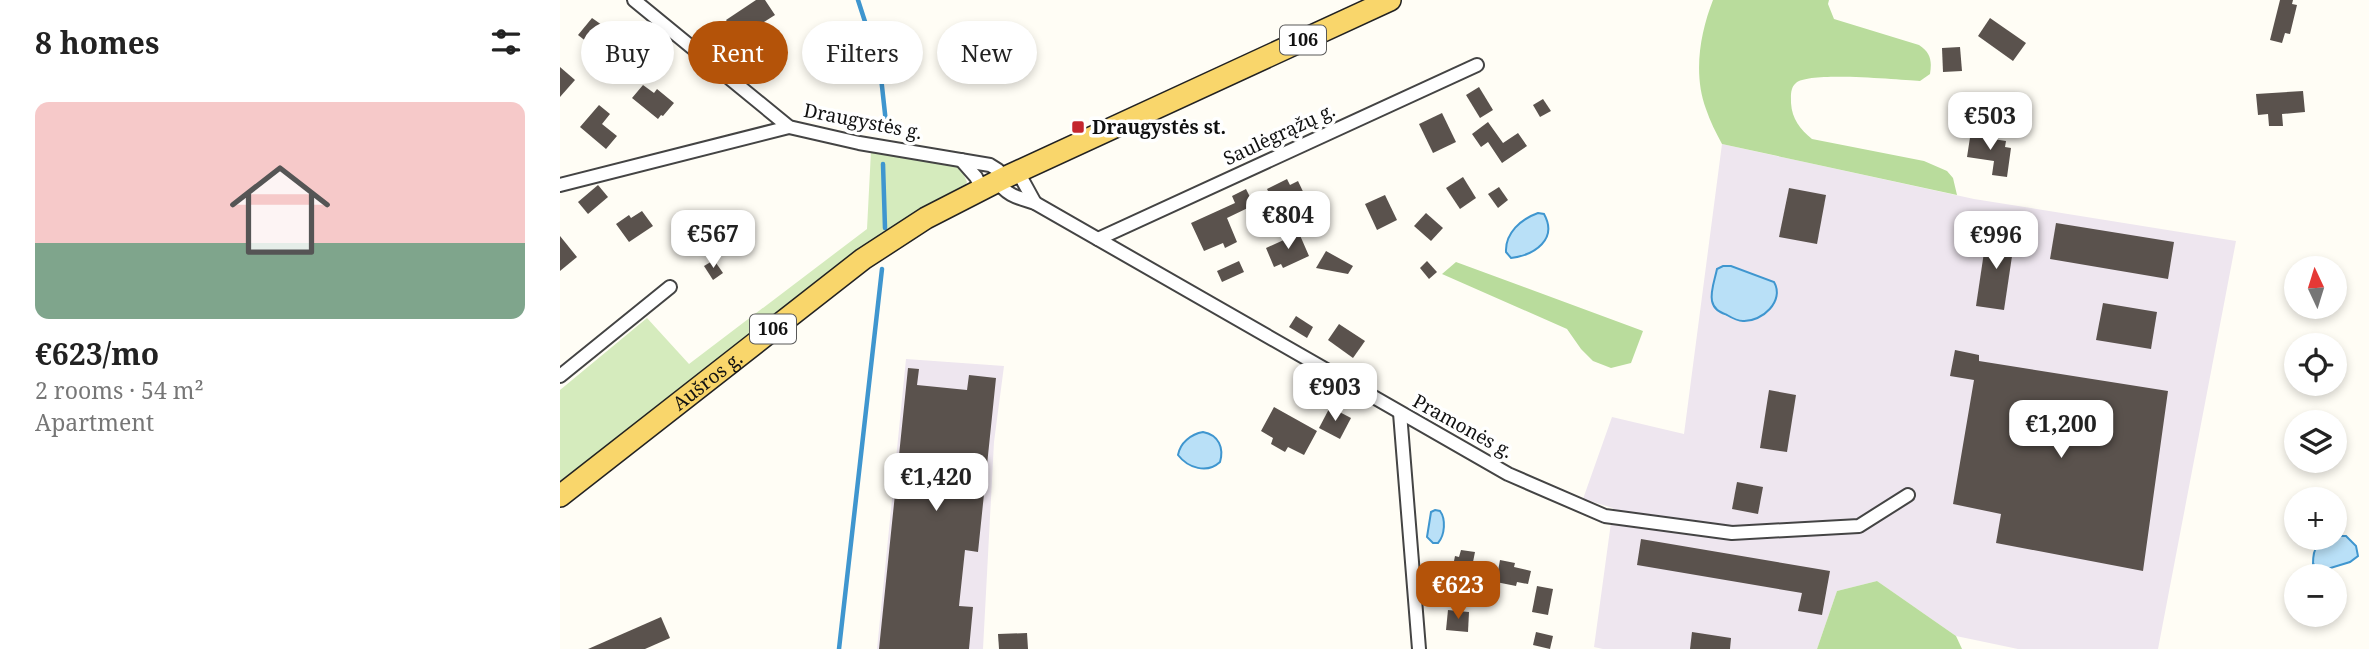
<!DOCTYPE html>
<meta charset="utf-8">
<style>
:root{--surface:#fff;--page:#f6f6f6;--text:#222;--muted:#767676;--accent:#b45309}
body{margin:0;font-family:"Noto Serif",serif;background:var(--page);color:var(--text);height:100vh;display:flex;flex-direction:column;font-size:26px;white-space:nowrap}
*{box-sizing:border-box;margin:0}
p{font-size:23px;color:var(--muted)}
.icon{flex:none;width:38px;height:38px;fill:none;stroke:currentColor;stroke-width:2;stroke-linecap:round;stroke-linejoin:round}
.map{position:relative;flex:1;overflow:hidden}
.panel{display:flex;flex-direction:column;background:var(--surface);width:560px}
.panel>*{flex:none}
.hud{position:absolute;left:21px;top:21px;width:665px;height:63px;display:flex;gap:14px}
.needle{width:46px;rotate:356deg}
.tools{position:absolute;left:1724px;top:256px;display:grid;gap:14px}
.tools a{display:grid;place-items:center;width:63px;height:63px;border-radius:50%;background:var(--surface);box-shadow:0 4px 10px #0003;font-size:35px}
.price{position:absolute;translate:-50% -60px;padding:0 16px;border-radius:14px;background:#fff;color:#222;font-size:23px;line-height:46px;filter:drop-shadow(0 2px 4px #0008)}
.price::after{content:'';position:absolute;left:50%;top:42px;width:21px;height:16px;margin-left:-10px;background:inherit;clip-path:polygon(0 0,100% 0,50% 100%)}
.price.on{background:var(--accent);color:#fff}
ul{padding:0;list-style:none}
li{display:grid;align-content:center;gap:14px;height:371px;padding:0 35px}
li span{display:grid;place-items:center;height:217px;border-radius:14px;color:#555}
li>.icon{margin-inline-start:auto}
span .icon{width:126px;height:126px;fill:#fffc;stroke-width:1}
li b{font-size:30px}
h2{display:flex;justify-content:space-between;align-items:center;height:84px;padding:0 35px;font-size:30px}
.chip{padding:0 24px;border-radius:32px;background:var(--surface);box-shadow:0 4px 10px #0003;font-size:24px;line-height:63px}
.chip.on{background:var(--accent);color:#fff}
main{display:flex;flex:1;min-height:0}
.map>svg:first-child{display:block}
</style>
<main>
<section class="panel">
<h2>8 homes<svg class="icon" aria-label="filters" viewBox="0 0 24 24"><path d="M4 7h16M4 17h16"/><circle cx="9" cy="7" r="2"/><circle cx="15" cy="17" r="2"/></svg></h2>
<ul>
<li><span style="background:linear-gradient(#f6c9c9 65%,#7fa58c 0)"><svg class="icon" aria-label="home" viewBox="0 0 24 24"><path d="M3 11l9-7 9 7M6 9v11h12V9"/></svg></span><div><b>€623/mo</b><p>2 rooms · 54 m²</p><p>Apartment</p></div></li>
</ul>
</section>
<div class="map">
<svg width="1809" height="649" viewBox="0 0 1809 649">
<rect width="100%" height="100%" fill="#fffdf5"/>
<g fill="#eee6ef">
<path d="M1162,144l252,55 262,42 -78,408h-140l-62,-13 -79,-55 -40,10 -20,58h-214l-9,-2 19,-139 -30,-9 29,-82 72,17z"/>
<path d="M346,359l98,7 -10,76 -11,207h-106z"/>
</g>
<path fill="#d5ebbd" d="M311,151l86,15 5,5 5,11 -3,6 -404,293v-91l87,-72 42,46 178,-135z"/>
<g fill="#b9dc9c">
<path d="M1153,0h116l-1,4 6,15 85,26c12,8 13,16 11,29l-10,7c-22,-1 -110,-10 -124,2 -6,5 -5,13 -5,20 1,16 9,26 21,36l112,22 23,10 6,7 4,17 -235,-51c-6,-11 -12,-23 -16,-35 -13,-35 -6,-76 7,-109z"/>
<path d="M896,262l187,69 -12,32 -20,5 -18,-7 -12,-12 -14,-20 -125,-55z"/>
<path d="M1317,581l79,55 6,13h-145l20,-58z"/>
</g>
<g fill="#b9e0f7" stroke="#3f96cf" stroke-width="2">
<path d="M978,213l6,1c14,25 -9,41 -33,44l-5,-6c-1,-19 15,-33 32,-39z"/>
<path d="M1163,266h8l43,16c11,19 -12,40 -31,39 -6,0 -11,-3 -16,-6 -7,-3 -13,-5 -15,-14 -2,-10 3,-22 5,-32z"/>
<path d="M643,432c16,3 21,16 17,30 -13,12 -32,6 -42,-7 2,-12 13,-21 25,-23z"/>
<path d="M875,510l5,1c6,8 5,24 -2,32h-5l-6,-6 4,-25z"/>
<path d="M1779,536h7l10,10 2,10 -8,6 -26,8 -11,-6c0,-23 8,-21 26,-28z"/>
</g>
<g fill="none" stroke-linecap="round" stroke-linejoin="round">
<g stroke="#3f96cf" stroke-width="4.5">
<path d="M298,0l22,68 7,64"/>
<path d="M323,164l2,64"/>
<path d="M279,649l43,-380"/>
</g>
</g>
<g fill="#5a524d">
<path d="M196,0h9l10,15 -22,14 3,5 -14,9 -16,-23z"/>
<path d="M1720,0h13l-1,4 5,1 -7,29 -5,-1 -3,10 -12,-3z"/>
<path d="M32,18l20,14 -15,18 -19,-15z"/>
<path d="M1430,18l36,25 -13,18 -35,-25z"/>
<path d="M1400,47l2,24 -19,1 -1,-24z"/>
<path d="M0,67l15,13 -15,17z"/>
<path d="M83,85l11,8 3,-4 17,14 -11,13 -2,-1 -3,4 -26,-21z"/>
<path d="M919,87l14,23 -13,8 -14,-23z"/>
<path d="M1743,91l2,21 -23,2 1,12h-14l-1,-12 -10,1 -2,-21z"/>
<path d="M983,99l8,12 -11,6 -7,-12z"/>
<path d="M39,105l11,9 -8,10 15,12 -11,13 -26,-22z"/>
<path d="M882,113l14,29 -23,11 -14,-29z"/>
<path d="M928,122l15,21 15,-10 9,13 -25,17 -14,-21 -7,5 -9,-13z"/>
<path d="M1411,131l22,3v5l13,2 -1,6 6,1 -4,29 -15,-2 2,-14 -27,-4z"/>
<path d="M903,177l13,21 -16,11 -14,-21z"/>
<path d="M727,179l3,6 8,-4 10,21 -8,3 3,6 -20,10 -16,-32z"/>
<path d="M38,185l10,12 -20,17 -10,-12z"/>
<path d="M939,187l9,13 -10,8 -10,-14z"/>
<path d="M1229,188l37,7 -9,49 -38,-7z"/>
<path d="M686,189l8,16 -27,13 10,24 -12,6 -2,-5 -19,8 -13,-28 44,-20 -3,-7z"/>
<path d="M825,195l12,25 -20,10 -12,-26z"/>
<path d="M82,211l11,15 -24,16 -13,-18 13,-9 2,3z"/>
<path d="M866,213l17,15 -12,13 -17,-15z"/>
<path d="M1496,223l118,19 -6,37 -118,-20z"/>
<path d="M1427,232l28,4 -11,74 -28,-4z"/>
<path d="M739,233l10,23 -26,12 -2,-4 -7,3 -8,-19z"/>
<path d="M0,236l17,21 -17,14z"/>
<path d="M766,251l27,15 -5,8 -32,-6z"/>
<path d="M154,260l9,13 -10,7 -9,-14z"/>
<path d="M679,261l5,11 -22,10 -5,-11z"/>
<path d="M867,261l10,11 -8,7 -9,-11z"/>
<path d="M1543,303l54,9 -6,37 -55,-9z"/>
<path d="M736,316l17,11 -6,11 -18,-11z"/>
<path d="M779,324l26,17 -12,17 -25,-18z"/>
<path d="M1395,350l24,5v6l189,30 -25,180 -147,-28 5,-29 -48,-10 21,-124 -24,-4z"/>
<path d="M348,368l11,1 -2,16 50,5 2,-15 27,3 -18,174 -13,-2 -6,56 14,1 -4,42h-90z"/>
<path d="M1209,390l27,5 -9,57 -27,-4z"/>
<path d="M714,407l43,24 -13,24 -16,-8 -3,5 -14,-8 2,-6 -12,-7z"/>
<path d="M770,407l21,11 -11,21 -21,-11z"/>
<path d="M1177,482l26,5 -5,27 -26,-5z"/>
<path d="M1081,539l189,32 -8,44 -24,-4 4,-18 -165,-28z"/>
<path d="M901,550l14,2 -7,35 -22,-5 3,-17 4,1 2,-10 4,1z"/>
<path d="M940,560l15,3 -1,4 17,4 -3,13 -11,-2 -1,4 -20,-4z"/>
<path d="M977,586l16,3 -5,26 -16,-3z"/>
<path d="M888,610l21,2 -1,20 -22,-2z"/>
<path d="M101,617l9,21 -25,11h-57z"/>
<path d="M976,632l17,4 -3,13 -17,-4z"/>
<path d="M1132,632l39,6 -1,11h-40z"/>
<path d="M467,633l1,16h-29l-1,-15z"/>
</g>
<g fill="none" stroke-linecap="round" stroke-linejoin="round">
<defs>
<g id="minor">
<path d="M74,0l155,127 70,16 131,22 8,5 6,8"/>
<path d="M401,160l15,17 6,12"/>
<path d="M458,172l17,31"/>
<path d="M438,181c8,15 22,17 37,22l473,271 97,42 127,17 127,-7 49,-31"/>
<path d="M0,185l229,-58"/>
<path d="M538,239l379,-174"/>
<path d="M0,376l110,-89"/>
<path d="M840,413l19,236"/>
</g>
<g id="primary">
<path id="s1" d="M0,496l303,-237 63,-41 78,-40 386,-178"/>
</g>
</defs>
<use href="#minor" stroke="#444" stroke-width="16"/>
<use href="#primary" stroke="#222" stroke-width="24"/>
<use href="#minor" stroke="#fff" stroke-width="12"/>
<use href="#primary" stroke="#f9d66b" stroke-width="21"/>
</g>
<rect fill="#c4262e" stroke="#fff" stroke-width="2.5" x="511" y="120" width="14" height="14" rx="3.5"/>
<g text-anchor="middle" stroke-width="7" stroke-linejoin="round" paint-order="stroke">
<g fill="#fff" stroke="#585858" stroke-width="2">
<rect x="720" y="25.5" width="46" height="29" rx="5"/>
<rect x="190" y="314.5" width="46" height="29" rx="5"/>
</g>
<g font-size="18" font-weight="bold" fill="#111">
<text x="743" y="46">106</text>
<text x="213" y="335">106</text>
</g>
<g font-size="19" fill="#111" stroke="#fff">
<text transform="translate(303 121) rotate(11)" y="7">Draugystės g.</text>
<text transform="translate(719 134) rotate(-25)" y="7">Saulėgrąžų g.</text>
<text dy="7" stroke="none"><textPath href="#s1" startOffset="187">Aušros g.</textPath></text>
<text transform="translate(903 426) rotate(29)" y="7">Pramonės g.</text>
</g>
<g font-size="19" font-weight="bold" fill="#111" stroke="#fff" text-anchor="start">
<text x="532" y="134">Draugystės st.</text>
</g>
</g>
</svg>
<div class="tools">
<a><svg class="needle" viewBox="-14 -14 28 28"><path d="M0-13l5 13h-10z" fill="#e53935"/><path d="M0 13l5-13h-10z" fill="#767676"/></svg></a>
<a><svg class="icon" aria-label="locate" viewBox="0 0 24 24"><circle cx="12" cy="12" r="6"/><path d="M12 2v4M12 18v4M2 12h4M18 12h4"/></svg></a>
<a><svg class="icon" aria-label="layers" viewBox="0 0 24 24"><path d="M12 4l9 5-9 5-9-5zM3 14l9 5 9-5"/></svg></a>
<a>+</a>
<a>−</a>
</div>
<b class="price" style="left:1430px;top:152px">€503</b>
<b class="price" style="left:728px;top:251px">€804</b>
<b class="price" style="left:153px;top:270px">€567</b>
<b class="price" style="left:1436px;top:271px">€996</b>
<b class="price" style="left:775px;top:423px">€903</b>
<b class="price" style="left:1501px;top:460px">€1,200</b>
<b class="price" style="left:376px;top:513px">€1,420</b>
<b class="price on" style="left:898px;top:621px">€623</b>
<div class="hud">
<a class="chip">Buy</a>
<a class="chip on">Rent</a>
<a class="chip">Filters</a>
<a class="chip">New</a>
</div>
</div>
</main>
